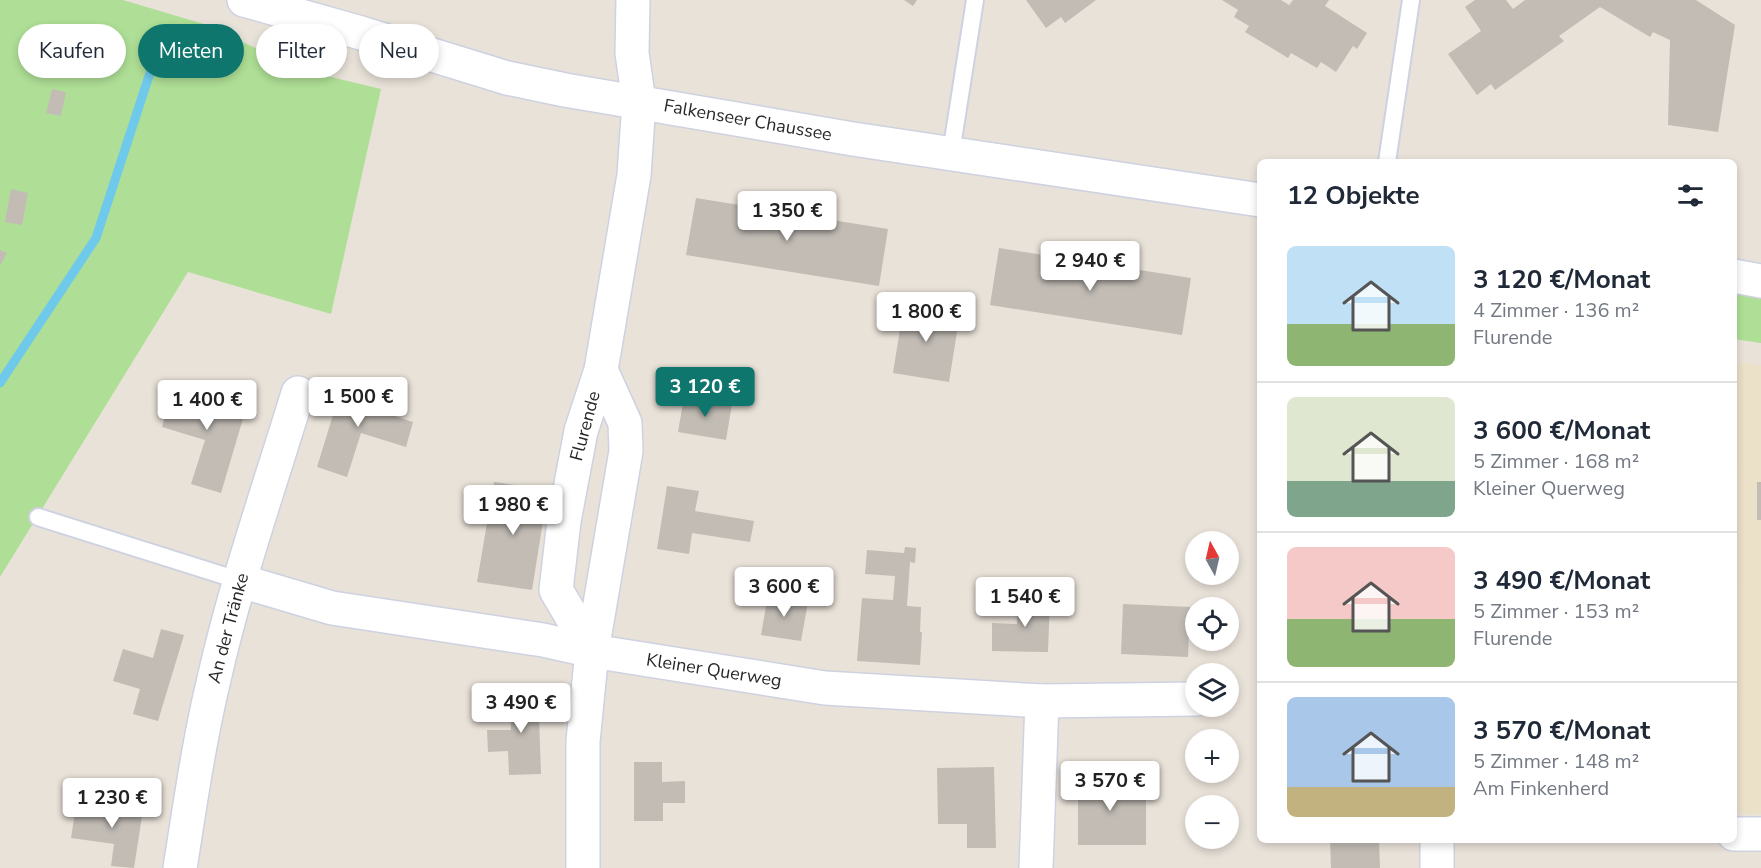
<!DOCTYPE html>
<html lang="de">
<meta charset="utf-8">
<style>
:root{--surface:#fff;--page:#f6f6f7;--text:#1f2937;--muted:#747a83;--line:#e0e1e3;--accent:#0f766e}
body{margin:0;font-family:"Nunito Sans",sans-serif;background:var(--page);color:var(--text);height:100vh;display:flex;flex-direction:column;font-size:22px;white-space:nowrap}
*{box-sizing:border-box;margin:0}
p{font-size:20px;color:var(--muted)}
.icon{flex:none;width:33px;height:33px;fill:none;stroke:currentColor;stroke-width:2;stroke-linecap:round;stroke-linejoin:round}
.map{position:relative;flex:1;overflow:hidden}
.details{position:absolute;left:1257px;top:159px;width:480px;height:684px;display:flex;flex-direction:column;background:var(--surface);border-radius:9px;box-shadow:0 3px 9px #0003}
.details>*{flex:none}
.hud{position:absolute;left:18px;top:24px;width:570px;height:54px;display:flex;gap:12px}
.needle{width:39px;rotate:352deg}
.tools{position:absolute;left:1185px;top:531px;display:grid;gap:12px}
.tools a{display:grid;place-items:center;width:54px;height:54px;border-radius:50%;background:var(--surface);box-shadow:0 3px 9px #0003;font-size:30px}
.price{position:absolute;translate:-50% -51px;padding:0 14px;border-radius:6px;background:#fff;color:#222;font-size:20px;line-height:39px;filter:drop-shadow(0 2px 3px #0008)}
.price::after{content:'';position:absolute;left:50%;top:36px;width:18px;height:14px;margin-left:-9px;background:inherit;clip-path:polygon(0 0,100% 0,50% 100%)}
.price.selected{background:var(--accent);color:#fff}
ul{padding:0;list-style:none}
li{display:flex;align-items:center;gap:18px;height:150px;padding:0 30px}
li+li{border-top:2px solid var(--line)}
li span{display:grid;place-items:center;flex:none;width:168px;height:120px;border-radius:9px;color:#555}
li>.icon{margin-inline-start:auto}
span .icon{width:72px;height:72px;fill:#fffc;stroke-width:1}
li b{font-size:26px}
h2{display:flex;justify-content:space-between;align-items:center;height:72px;padding:0 30px;font-size:26px}
.pill{padding:0 21px;border-radius:27px;background:var(--surface);box-shadow:0 3px 9px #0003;font-size:21px;line-height:54px}
.pill.selected{background:var(--accent);color:#fff}
.map>svg:first-child{display:block}
</style>
<div class="map">
<svg width="1761" height="868" viewBox="0 0 1761 868">
<rect width="100%" height="100%" fill="#e9e2d9"/>
<path fill="#ebe0c8" d="M1737,361l24,4v449h-22z"/>
<g fill="#afdf96">
<path d="M0,0h123l84,25 95,45 79,19 -50,225 -143,-42 -188,305z"/>
<path d="M1734,291l27,4v48l-27,-4z"/>
</g>
<g fill="none" stroke-linecap="round" stroke-linejoin="round">
<path stroke="#6ec9ea" stroke-width="9" d="M0,383l96,-145 68,-208"/>
</g>
<g fill="#c2bcb5">
<path d="M904,0h13l-4,6z"/>
<path d="M1026,0h70l-31,23 -4,-6 -15,11z"/>
<path d="M1222,0h59l8,5 4,-5h36l-4,6 42,27 -10,16 -4,-3 -17,26 -15,-10 -4,6 -26,-15 -3,5 -43,-26 4,-6 -15,-9 4,-7z"/>
<path d="M1475,0h31l7,9 12,-9h171l39,25 -17,107 -50,-7 2,-85 -17,-8 -3,5 -50,-30 -41,29 5,5 -69,49 -4,-6 -14,11 -29,-41 33,-23 -16,-24z"/>
<path d="M52,89l14,3 -5,24 -15,-3z"/>
<path d="M11,189l17,4 -6,32 -17,-3z"/>
<path d="M696,198l192,31 -9,57 -193,-31z"/>
<path d="M999,248l192,30 -9,57 -192,-30z"/>
<path d="M0,250l7,3 -7,13z"/>
<path d="M904,304l56,9 -11,69 -56,-9z"/>
<path d="M344,379l31,10 -6,19 44,14 -7,25 -45,-14 -14,44 -30,-10z"/>
<path d="M174,384l73,21 -26,88 -30,-9 14,-44 -43,-13z"/>
<path d="M684,397l48,7 -6,36 -48,-8z"/>
<rect x="1734" y="439" width="3" height="27"/>
<path d="M494,482l54,8 -16,100 -55,-8z"/>
<rect x="1757" y="482" width="4" height="38"/>
<path d="M667,486l32,5 -4,20 59,10 -4,21 -58,-9 -3,21 -32,-5z"/>
<path d="M905,547l11,1 -1,15 -5,-1 -3,44 14,1 -1,25h2l-2,33 -63,-4 5,-63 31,2 2,-24 -30,-2 2,-24 37,3z"/>
<path d="M768,595l40,7 -7,39 -40,-6z"/>
<path d="M1018,597h32l-2,55 -56,-1v-28l25,1z"/>
<path d="M1123,604l67,3 -2,50 -67,-3z"/>
<path d="M161,629l23,6 -26,86 -25,-7 7,-25 -27,-8 10,-32 30,9z"/>
<path d="M538,688l3,86 -32,1 -1,-24 -20,1 -1,-22h24l-1,-40z"/>
<path d="M634,762h28v20l23,-1v22h-22v18h-29z"/>
<path d="M994,767l2,81h-29v-24h-29l-1,-56z"/>
<path d="M1078,771l29,1v16h39v57h-68z"/>
<path d="M112,799l32,4 -10,65 -23,-2 3,-22 -43,-6 5,-32 34,5z"/>
<path d="M1330,840h49l1,28h-49z"/>
</g>
<g fill="none" stroke-linecap="round" stroke-linejoin="round">
<defs>
<g id="lane">
<path d="M951,153l24,-153"/>
<path d="M1387,162l24,-162"/>
<path d="M38,517l203,64"/>
</g>
<g id="street">
<path d="M241,581l91,27 211,32 49,11 233,37 217,13 154,-2"/>
<path d="M592,651l-36,-61 8,-69 17,-90 20,-61 33,-195 5,-73 -7,-49 1,-53"/>
<path d="M1734,834h27"/>
<path d="M180,868c10,-63 19,-127 34,-189 22,-97 55,-191 84,-286"/>
<path d="M583,868v-127l9,-90 34,-200 -1,-28 -24,-53"/>
<path d="M1036,868l6,-167"/>
<path d="M1437,868v-28"/>
</g>
<g id="secondary">
<path d="M244,0l117,33 146,45 58,12 288,49 407,61"/>
<path d="M1734,276l27,5"/>
</g>
</defs>
<use href="#lane" stroke="#ced2e0" stroke-width="20"/>
<use href="#street" stroke="#ced2e0" stroke-width="36"/>
<use href="#secondary" stroke="#ced2e0" stroke-width="36"/>
<use href="#lane" stroke="#fff" stroke-width="16"/>
<use href="#street" stroke="#fff" stroke-width="33"/>
<use href="#secondary" stroke="#fff" stroke-width="33"/>
</g>
<g text-anchor="middle" stroke-width="4.5" stroke-linejoin="round" paint-order="stroke">
<g font-size="18" fill="#272727" stroke="#fff">
<text transform="translate(748 120) rotate(10)" y="6">Falkenseer Chaussee</text>
<text transform="translate(585 426) rotate(-75)" y="6">Flurende</text>
<text transform="translate(228 628) rotate(-75)" y="6">An der Tränke</text>
<text transform="translate(714 670) rotate(9)" y="6">Kleiner Querweg</text>
</g>
</g>
</svg>
<div class="tools">
<a><svg class="needle" viewBox="-14 -14 28 28"><path d="M0-13l5 13h-10z" fill="#e53935"/><path d="M0 13l5-13h-10z" fill="#747a83"/></svg></a>
<a><svg class="icon" aria-label="locate" viewBox="0 0 24 24"><circle cx="12" cy="12" r="6"/><path d="M12 2v4M12 18v4M2 12h4M18 12h4"/></svg></a>
<a><svg class="icon" aria-label="layers" viewBox="0 0 24 24"><path d="M12 4l9 5-9 5-9-5zM3 14l9 5 9-5"/></svg></a>
<a>+</a>
<a>−</a>
</div>
<b class="price" style="left:787px;top:242px">1 350 €</b>
<b class="price" style="left:1090px;top:292px">2 940 €</b>
<b class="price" style="left:926px;top:343px">1 800 €</b>
<b class="price selected" style="left:705px;top:418px">3 120 €</b>
<b class="price" style="left:358px;top:428px">1 500 €</b>
<b class="price" style="left:207px;top:431px">1 400 €</b>
<b class="price" style="left:513px;top:536px">1 980 €</b>
<b class="price" style="left:784px;top:618px">3 600 €</b>
<b class="price" style="left:1025px;top:628px">1 540 €</b>
<b class="price" style="left:521px;top:734px">3 490 €</b>
<b class="price" style="left:1110px;top:812px">3 570 €</b>
<b class="price" style="left:112px;top:829px">1 230 €</b>
<div class="hud">
<a class="pill">Kaufen</a>
<a class="pill selected">Mieten</a>
<a class="pill">Filter</a>
<a class="pill">Neu</a>
</div>
<section class="details">
<h2>12 Objekte<svg class="icon" aria-label="filters" viewBox="0 0 24 24"><path d="M4 7h16M4 17h16"/><circle cx="9" cy="7" r="2"/><circle cx="15" cy="17" r="2"/></svg></h2>
<ul>
<li><span style="background:linear-gradient(#bfe0f5 65%,#8fb573 0)"><svg class="icon" aria-label="home" viewBox="0 0 24 24"><path d="M3 11l9-7 9 7M6 9v11h12V9"/></svg></span><div><b>3 120 €/Monat</b><p>4 Zimmer · 136 m²</p><p>Flurende</p></div></li>
<li><span style="background:linear-gradient(#dfe7d0 70%,#7fa58c 0)"><svg class="icon" aria-label="home" viewBox="0 0 24 24"><path d="M3 11l9-7 9 7M6 9v11h12V9"/></svg></span><div><b>3 600 €/Monat</b><p>5 Zimmer · 168 m²</p><p>Kleiner Querweg</p></div></li>
<li><span style="background:linear-gradient(#f6c9c9 60%,#8fb573 0)"><svg class="icon" aria-label="home" viewBox="0 0 24 24"><path d="M3 11l9-7 9 7M6 9v11h12V9"/></svg></span><div><b>3 490 €/Monat</b><p>5 Zimmer · 153 m²</p><p>Flurende</p></div></li>
<li><span style="background:linear-gradient(#a9c7e8 75%,#c2b280 0)"><svg class="icon" aria-label="home" viewBox="0 0 24 24"><path d="M3 11l9-7 9 7M6 9v11h12V9"/></svg></span><div><b>3 570 €/Monat</b><p>5 Zimmer · 148 m²</p><p>Am Finkenherd</p></div></li>
</ul>
</section>
</div>
